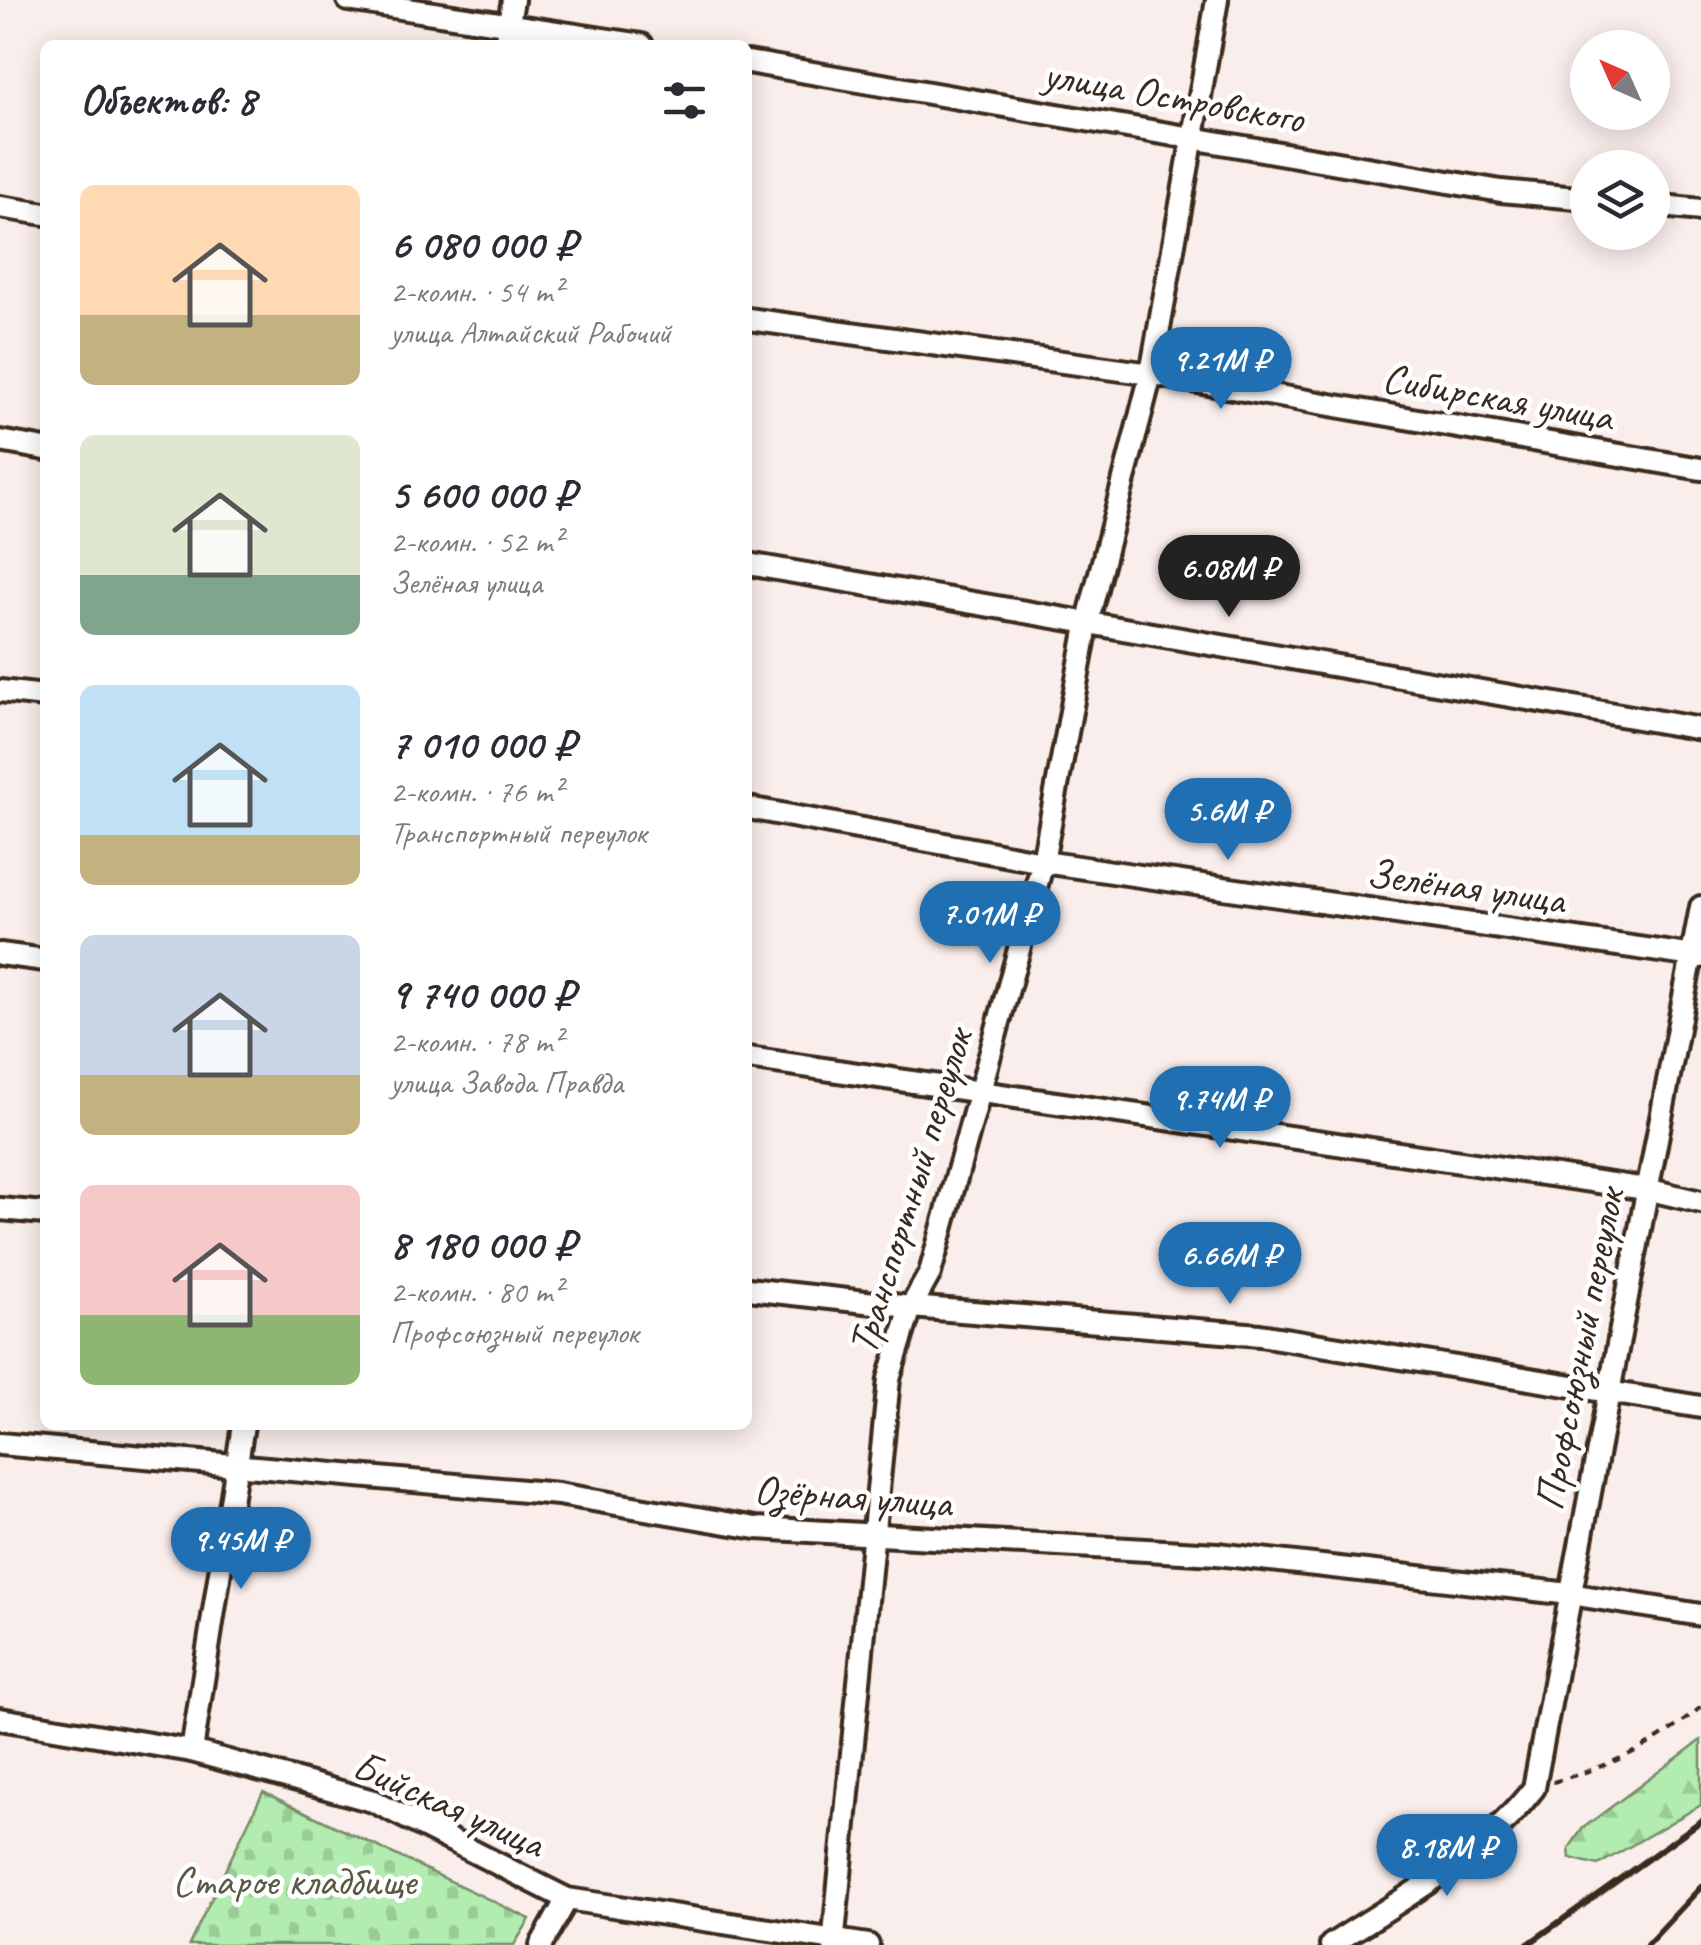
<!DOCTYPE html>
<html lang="ru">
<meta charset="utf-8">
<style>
:root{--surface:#fff;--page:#f7f7f7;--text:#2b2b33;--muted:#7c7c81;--accent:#1f6fb2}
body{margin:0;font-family:Caveat,sans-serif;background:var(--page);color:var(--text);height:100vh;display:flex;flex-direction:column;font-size:38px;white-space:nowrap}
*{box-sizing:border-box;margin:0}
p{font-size:32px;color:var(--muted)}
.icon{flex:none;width:55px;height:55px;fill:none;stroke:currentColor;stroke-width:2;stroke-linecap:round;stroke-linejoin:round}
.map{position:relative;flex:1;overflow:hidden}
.details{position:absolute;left:40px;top:40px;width:712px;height:1390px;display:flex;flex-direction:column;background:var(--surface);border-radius:15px;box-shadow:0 5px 25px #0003}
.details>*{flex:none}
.needle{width:65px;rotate:315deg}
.buttons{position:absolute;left:1570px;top:30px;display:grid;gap:20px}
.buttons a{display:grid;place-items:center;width:100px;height:100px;border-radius:50%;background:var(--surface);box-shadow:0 5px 25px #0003;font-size:50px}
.price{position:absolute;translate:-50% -85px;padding:0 22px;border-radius:35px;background:var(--accent);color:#fff;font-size:32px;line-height:65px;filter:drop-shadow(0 2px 5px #0008)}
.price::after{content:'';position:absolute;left:50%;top:60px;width:30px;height:22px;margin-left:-15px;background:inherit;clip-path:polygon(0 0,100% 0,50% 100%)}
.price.active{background:#222;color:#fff}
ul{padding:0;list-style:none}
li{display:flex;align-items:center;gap:30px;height:250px;padding:0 40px}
li span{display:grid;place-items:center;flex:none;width:280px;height:200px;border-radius:15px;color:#555}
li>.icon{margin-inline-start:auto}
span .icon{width:120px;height:120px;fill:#fffc;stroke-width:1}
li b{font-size:42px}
h2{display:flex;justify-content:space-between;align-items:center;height:120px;padding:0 40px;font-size:42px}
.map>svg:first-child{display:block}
</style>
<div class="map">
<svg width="1701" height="1945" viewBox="0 0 1701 1945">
<defs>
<pattern id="forest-firs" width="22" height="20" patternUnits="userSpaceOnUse" patternTransform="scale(2.5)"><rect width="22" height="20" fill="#b2ecb0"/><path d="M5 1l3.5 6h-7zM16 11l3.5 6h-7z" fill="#9acb97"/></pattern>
<pattern id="cemetery-stones" width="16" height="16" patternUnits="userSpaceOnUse" patternTransform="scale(2.5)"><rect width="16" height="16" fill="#b2ecb0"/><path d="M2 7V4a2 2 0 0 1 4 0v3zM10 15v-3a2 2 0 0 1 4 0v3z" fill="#9acb97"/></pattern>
</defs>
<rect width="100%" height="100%" fill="#faeeec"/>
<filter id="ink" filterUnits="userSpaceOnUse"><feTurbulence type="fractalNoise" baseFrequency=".01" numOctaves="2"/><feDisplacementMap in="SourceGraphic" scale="20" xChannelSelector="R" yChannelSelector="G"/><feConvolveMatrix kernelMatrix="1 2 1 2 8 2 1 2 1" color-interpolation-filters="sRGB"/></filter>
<g filter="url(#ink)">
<path fill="url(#forest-firs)" stroke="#768b67" stroke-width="2.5" d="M1701,1740v65l-103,60 -28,-7 -1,-10 14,-20z"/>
<path fill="url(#cemetery-stones)" stroke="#768b67" stroke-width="2.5" d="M263,1792l267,127 -16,26h-325z"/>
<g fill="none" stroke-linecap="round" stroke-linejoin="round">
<defs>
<g id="street">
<path d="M348,0l294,45"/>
<path d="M505,45l8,-45"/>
<path d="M748,62l753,129 87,8"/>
<path d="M1652,205l49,5"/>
<path d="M0,207l45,7"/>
<path d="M748,319l403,55 550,95"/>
<path d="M0,441l45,8"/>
<path d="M748,564l953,165"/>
<path d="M0,691l45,5"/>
<path d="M748,808l295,54 658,95"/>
<path d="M0,954l45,6"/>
<path d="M748,1058l898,131 55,13"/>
<path d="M0,1209l45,4"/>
<path d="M748,1289l163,18 349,28 441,72"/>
<path d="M0,1444l558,50 198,34 461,26 353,40 131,21"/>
<path d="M0,1719l192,32 181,50 194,98 301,46"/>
<path d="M192,1751l51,-326"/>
<path d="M541,1945l26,-46"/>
<path d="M833,1945l56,-566 22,-72 19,-34 113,-411 45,-242 63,-246 66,-374"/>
<path d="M1331,1945c71,-46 151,-89 203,-157l167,-881"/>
</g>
</defs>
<use href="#street" stroke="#3b2a1e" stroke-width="28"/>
<path stroke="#3b2a1e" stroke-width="4" stroke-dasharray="8 8" stroke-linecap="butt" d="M1553,1782c60,-17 100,-35 148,-75"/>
<use href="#street" stroke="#fff" stroke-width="20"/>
<g stroke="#3b2a1e" stroke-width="6">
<path d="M1527,1945l174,-124"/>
<path d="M1647,1945l54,-58"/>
</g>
</g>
</g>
<g text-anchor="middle" stroke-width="9" stroke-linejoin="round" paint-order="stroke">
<g font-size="42" fill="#3b2a1e" stroke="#fff">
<text transform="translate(1174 95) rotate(10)" y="15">улица Островского</text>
<text transform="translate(1498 396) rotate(10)" y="15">Сибирская улица</text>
<text transform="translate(1466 885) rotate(8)" y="15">Зелёная улица</text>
<text transform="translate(909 1191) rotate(-73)" y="15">Транспортный переулок</text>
<text transform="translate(1578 1349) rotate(-79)" y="15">Профсоюзный переулок</text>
<text transform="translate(853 1495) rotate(4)" y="15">Озёрная улица</text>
<text transform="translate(449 1803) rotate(24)" y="15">Бийская улица</text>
</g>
<g font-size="42" fill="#595a42" stroke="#fff">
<text x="294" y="1895">Старое кладбище</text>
</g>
</g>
</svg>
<div class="buttons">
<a><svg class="needle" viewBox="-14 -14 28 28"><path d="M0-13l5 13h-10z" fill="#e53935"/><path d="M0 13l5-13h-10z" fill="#7c7c81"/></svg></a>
<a><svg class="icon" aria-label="layers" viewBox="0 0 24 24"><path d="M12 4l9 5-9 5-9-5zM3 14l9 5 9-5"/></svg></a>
</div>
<b class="price" style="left:1221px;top:412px">9.21M ₽</b>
<b class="price active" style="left:1229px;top:620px">6.08M ₽</b>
<b class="price" style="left:1228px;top:863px">5.6M ₽</b>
<b class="price" style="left:990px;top:966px">7.01M ₽</b>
<b class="price" style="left:1220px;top:1151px">9.74M ₽</b>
<b class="price" style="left:1230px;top:1307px">6.66M ₽</b>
<b class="price" style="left:241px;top:1592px">9.45M ₽</b>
<b class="price" style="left:1447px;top:1899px">8.18M ₽</b>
<section class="details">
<h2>Объектов: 8<svg class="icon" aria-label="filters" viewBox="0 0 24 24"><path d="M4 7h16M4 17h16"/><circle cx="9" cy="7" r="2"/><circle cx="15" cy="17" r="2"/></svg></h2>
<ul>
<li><span style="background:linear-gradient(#ffd9b3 65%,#c2b280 0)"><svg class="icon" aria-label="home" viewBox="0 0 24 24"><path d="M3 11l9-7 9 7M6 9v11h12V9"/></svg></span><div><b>6 080 000 ₽</b><p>2-комн. · 54 m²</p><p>улица Алтайский Рабочий</p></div></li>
<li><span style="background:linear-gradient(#dfe7d0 70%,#7fa58c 0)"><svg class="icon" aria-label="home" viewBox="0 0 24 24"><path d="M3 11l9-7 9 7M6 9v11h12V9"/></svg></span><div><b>5 600 000 ₽</b><p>2-комн. · 52 m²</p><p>Зелёная улица</p></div></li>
<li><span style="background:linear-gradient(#bfe0f5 75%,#c2b280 0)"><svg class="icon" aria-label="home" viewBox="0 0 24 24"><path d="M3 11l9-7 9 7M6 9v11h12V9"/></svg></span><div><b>7 010 000 ₽</b><p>2-комн. · 76 m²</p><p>Транспортный переулок</p></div></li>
<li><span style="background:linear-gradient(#c9d6e8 70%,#c2b280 0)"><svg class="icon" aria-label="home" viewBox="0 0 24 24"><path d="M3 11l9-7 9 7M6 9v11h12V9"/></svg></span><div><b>9 740 000 ₽</b><p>2-комн. · 78 m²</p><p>улица Завода Правда</p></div></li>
<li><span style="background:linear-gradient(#f6c9c9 65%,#8fb573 0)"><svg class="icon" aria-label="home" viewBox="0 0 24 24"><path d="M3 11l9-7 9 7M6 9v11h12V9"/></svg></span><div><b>8 180 000 ₽</b><p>2-комн. · 80 m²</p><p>Профсоюзный переулок</p></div></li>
</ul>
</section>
</div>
